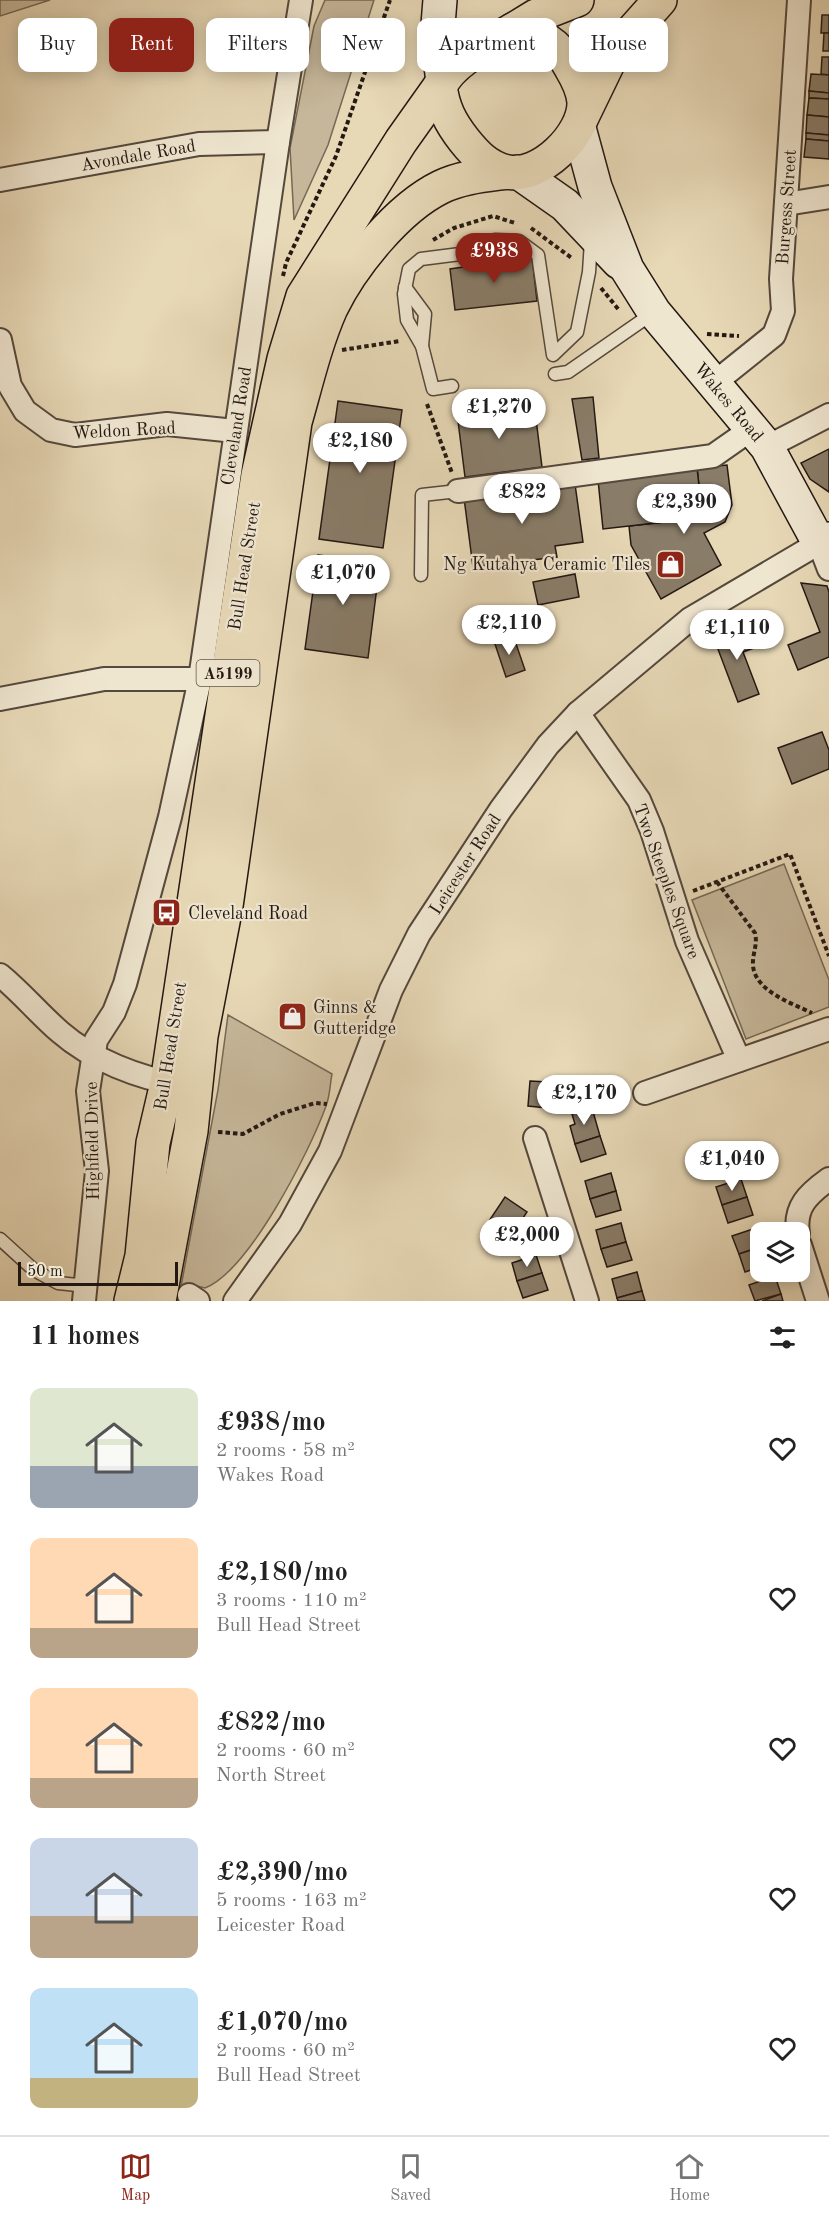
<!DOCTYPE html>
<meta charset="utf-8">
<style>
:root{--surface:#fff;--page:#f2f2f2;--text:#222;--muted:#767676;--line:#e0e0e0;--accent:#8f2418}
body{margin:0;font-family:"Old Standard TT",serif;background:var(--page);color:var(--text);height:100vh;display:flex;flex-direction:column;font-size:22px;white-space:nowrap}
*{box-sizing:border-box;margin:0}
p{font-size:20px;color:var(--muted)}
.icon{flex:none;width:33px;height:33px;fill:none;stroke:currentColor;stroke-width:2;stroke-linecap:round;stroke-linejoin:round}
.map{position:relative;height:1301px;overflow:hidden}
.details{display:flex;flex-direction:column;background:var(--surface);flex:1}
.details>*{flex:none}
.top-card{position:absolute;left:18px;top:18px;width:794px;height:54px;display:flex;gap:12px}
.controls{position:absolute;left:750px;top:1222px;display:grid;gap:12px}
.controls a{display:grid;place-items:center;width:60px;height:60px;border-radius:12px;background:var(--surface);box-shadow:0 3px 15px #0003;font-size:30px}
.scale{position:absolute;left:18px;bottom:15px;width:160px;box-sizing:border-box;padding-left:6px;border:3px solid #241813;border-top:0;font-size:16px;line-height:21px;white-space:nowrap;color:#241813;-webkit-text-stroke:4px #efe6d0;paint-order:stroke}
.price{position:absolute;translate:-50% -51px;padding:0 14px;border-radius:21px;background:#fff;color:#222;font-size:20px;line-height:39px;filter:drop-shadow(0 2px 3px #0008)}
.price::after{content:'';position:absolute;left:50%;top:36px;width:18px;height:14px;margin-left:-9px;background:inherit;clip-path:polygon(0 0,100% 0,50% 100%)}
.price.current{background:var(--accent);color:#fff}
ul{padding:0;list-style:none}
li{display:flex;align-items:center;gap:18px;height:150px;padding:0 30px}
li span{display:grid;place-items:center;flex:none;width:168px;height:120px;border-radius:12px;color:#555}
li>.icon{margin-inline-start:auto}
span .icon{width:72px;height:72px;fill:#fffc;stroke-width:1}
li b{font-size:26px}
h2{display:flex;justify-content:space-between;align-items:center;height:72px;padding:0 30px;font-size:26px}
.tag{padding:0 21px;border-radius:12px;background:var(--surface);box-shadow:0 3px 15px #0003;font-size:21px;line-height:54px}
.tag.current{background:var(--accent);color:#fff}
.dock{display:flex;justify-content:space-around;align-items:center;height:84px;border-top:2px solid var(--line);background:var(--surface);font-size:16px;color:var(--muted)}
.dock a{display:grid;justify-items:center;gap:3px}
.dock .current{color:var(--accent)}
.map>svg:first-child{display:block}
</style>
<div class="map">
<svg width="829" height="1301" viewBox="0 0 829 1301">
<rect width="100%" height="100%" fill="#e7d8b6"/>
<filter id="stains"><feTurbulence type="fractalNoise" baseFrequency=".00333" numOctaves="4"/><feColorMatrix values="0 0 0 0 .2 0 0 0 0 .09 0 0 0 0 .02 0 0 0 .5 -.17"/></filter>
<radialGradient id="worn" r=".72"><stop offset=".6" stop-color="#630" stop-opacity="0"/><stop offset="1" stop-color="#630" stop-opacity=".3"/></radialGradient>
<g fill="#c6b79a" stroke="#756856" stroke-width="1.5">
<path d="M0,0h50l-50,16z"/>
<path d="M325,0h49l-46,145 -34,75 -4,-72 24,-122z"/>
<path d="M784,864l45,116v27l-83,32 -54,-139z"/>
<path d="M228,1015l104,59c-2,10 -2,22 -6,32 -16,45 -77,165 -121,182l-16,-4 -10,13 39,-207z"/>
</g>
<g fill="#897c68" stroke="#241813" stroke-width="1.5">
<path d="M822,15h7v18h-8z"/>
<path d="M824,33h5v18h-6z"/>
<path d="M822,57h7v18l-8,-1z"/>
<path d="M811,74l18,1v18l-20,-2z"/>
<path d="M809,91l20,2v6l-20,-1z"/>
<path d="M809,98l20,1v18l-22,-2z"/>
<path d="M807,115l22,2v18l-23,-2z"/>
<path d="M806,133l23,2v6l-23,-2z"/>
<path d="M806,139l23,2v18l-25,-2z"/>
<path d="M532,257l5,44 -82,9 -5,-41z"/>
<path d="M593,397l6,61 -17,2 -10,-61z"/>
<path d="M338,401l64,9 -19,138 -64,-9z"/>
<path d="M534,403l8,64 -77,10 -8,-64z"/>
<path d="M829,449v43l-19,-13 -9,-16z"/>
<path d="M727,465l5,40 -7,17 -21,11 17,32 -60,34 -30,-54 -2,-19 35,-4 -2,-15 39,-4 -4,-35z"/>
<path d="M697,468l4,35 -39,4 2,15 -61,7 -5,-49z"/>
<path d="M575,484l8,58 -28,4 2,11 -84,10 -9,-69z"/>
<path d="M318,555l62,8 -12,95 -63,-9z"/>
<path d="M575,574l4,23 -41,8 -5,-23z"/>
<path d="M801,583l26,3 2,6v65l-31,13 -10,-25 32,-13z"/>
<path d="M745,624l9,24 -11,4 16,42 -21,8 -25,-66z"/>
<path d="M513,635l12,35 -19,7 -12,-36z"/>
<path d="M822,732l7,18v19l-37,15 -14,-36z"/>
<path d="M530,1081l18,1 -1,26 -19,-2z"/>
<path d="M548,1082l19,2 -2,25 -18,-1z"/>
<path d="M592,1108l8,28 -25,8 -5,-18 5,-2 -3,-10z"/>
<path d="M600,1136l6,18 -25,8 -6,-18z"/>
<path d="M611,1173l5,18 -26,8 -5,-18z"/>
<path d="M741,1179l6,18 -25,8 -6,-18z"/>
<path d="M616,1191l5,19 -25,7 -6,-18z"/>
<path d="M505,1197l22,15 -16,24 -22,-15z"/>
<path d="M747,1197l6,18 -25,8 -6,-18z"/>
<path d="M621,1223l5,19 -25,7 -5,-19z"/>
<path d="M756,1228l4,19 -21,7 -7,-18z"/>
<path d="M626,1242l6,18 -25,7 -6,-18z"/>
<path d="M760,1247v20l-15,5 -6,-18z"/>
<path d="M536,1255l6,18 -25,8 -5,-18z"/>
<path d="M637,1272l5,19 -25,7 -5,-19z"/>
<path d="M542,1273l6,17 -25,8 -6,-17z"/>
<path d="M775,1276l6,18 -26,7 -6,-16z"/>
<path d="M642,1291l3,10h-27l-1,-3z"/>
<path d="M781,1294l2,7h-21z"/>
</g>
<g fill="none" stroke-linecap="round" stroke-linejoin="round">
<defs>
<g id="lane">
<path d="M405,287l20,27 -3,32"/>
<path d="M555,374l13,-2 85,-59"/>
<path d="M452,386l-19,3 -11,-43 -15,-26 -3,-26 5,-25 12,-10 55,-7 19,-12 24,1 19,14 15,100 24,-23 12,-60 2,-31"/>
<path d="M421,575l1,-80 36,-4"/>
<path d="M0,1239l34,31 24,13 29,3"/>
</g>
<g id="street">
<path d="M0,180l199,-36 79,-2"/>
<path d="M786,204l43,-7"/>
<path d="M0,340l10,46 15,25 26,19 24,5 92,-11 68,7"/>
<path d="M713,384l61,-49 9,-24 -2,-32 18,-279"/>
<path d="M767,447l62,-32"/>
<path d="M458,491l255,-35 40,-28"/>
<path d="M0,699l104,-20h96"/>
<path d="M578,713l61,87 13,31 35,110 52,119"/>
<path d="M0,975c22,18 39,39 60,57 32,28 79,46 121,53"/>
<path d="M645,1093l184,-64"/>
<path d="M535,1138l52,163"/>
<path d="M798,1233c-4,-26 10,-39 31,-54"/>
<path d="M800,1245l18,56"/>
<path d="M189,1295l9,6"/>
<path d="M84,1301l13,-130 -9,-80 8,-51 18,-28 11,-28 45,-167 30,-138 78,-537 23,-142"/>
<path d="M235,1301l55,-77 40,-73 61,-161 28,-56 82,-125 47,-64 30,-32 112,-94 129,-76 10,26"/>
</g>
<g id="secondary">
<path d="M440,0l-3,37 6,44"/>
<path d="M579,128l16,59 32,82 27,43 113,135 52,96 10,-4"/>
<path d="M518,172l47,33 54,57"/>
</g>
<g id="primary">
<path d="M513,30c27,3 45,13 58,38 6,10 12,22 13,34 1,33 -44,77 -77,70 -20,-5 -31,-17 -43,-32 -14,-18 -21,-32 -24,-54 14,-27 48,-41 73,-56z"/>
<path d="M513,30l23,-14 41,-16"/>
<path d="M582,117l31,-64 47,-53"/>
<path d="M131,1301l11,-45 11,-113 14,-60 91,-608 26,-116 19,-63 98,-155 39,-55"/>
<path d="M159,1301l32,-170 10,-95 25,-130 69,-484c11,-38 20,-78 36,-114 21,-43 67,-100 110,-121 20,-10 45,-12 67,-15"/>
</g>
</defs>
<use href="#lane" stroke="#55483c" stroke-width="15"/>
<use href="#street" stroke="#55483c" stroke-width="26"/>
<use href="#secondary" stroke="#241813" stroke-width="36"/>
<use href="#primary" stroke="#241813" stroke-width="36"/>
<g stroke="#241813" stroke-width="4" stroke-dasharray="4.5 3" stroke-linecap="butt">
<path d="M531,228l42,31"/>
<path d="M433,240l21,-12 39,-12 22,7"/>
<path d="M283,276l3,-13 50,-107 54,-156"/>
<path d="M601,288l18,22"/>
<path d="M707,334l32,2"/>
<path d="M342,350l58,-9"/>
<path d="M427,404l25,69"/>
<path d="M717,882l38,51c3,12 -3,21 -2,33 3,26 39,37 59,47"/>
<path d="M693,891l97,-37 39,102"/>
<path d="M218,1132l25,2 37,-20 35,-11 12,1"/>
</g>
<use href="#lane" stroke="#efe6d0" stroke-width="12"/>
<use href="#street" stroke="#efe6d0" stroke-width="22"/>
<use href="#secondary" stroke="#efe6d0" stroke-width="33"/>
<use href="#primary" stroke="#e7d8b6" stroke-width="33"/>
</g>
<defs>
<symbol id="shop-square" viewBox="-11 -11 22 22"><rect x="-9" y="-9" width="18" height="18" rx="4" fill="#8f2418" stroke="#efe6d0"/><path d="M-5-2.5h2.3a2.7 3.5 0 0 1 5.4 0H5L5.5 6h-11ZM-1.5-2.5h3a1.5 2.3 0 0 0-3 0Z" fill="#fff"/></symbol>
<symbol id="bus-square" viewBox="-11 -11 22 22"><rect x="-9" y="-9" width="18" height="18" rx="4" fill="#8f2418" stroke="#efe6d0"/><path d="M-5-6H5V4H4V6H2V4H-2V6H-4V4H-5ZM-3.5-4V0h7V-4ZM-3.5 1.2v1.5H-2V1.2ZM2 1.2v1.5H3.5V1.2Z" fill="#fff"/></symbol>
</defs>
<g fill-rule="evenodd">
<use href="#shop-square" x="654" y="548" width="33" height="33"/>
<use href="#bus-square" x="150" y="896" width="33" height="33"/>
<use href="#shop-square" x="276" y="1000" width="33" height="33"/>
</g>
<g text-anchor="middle" stroke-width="4.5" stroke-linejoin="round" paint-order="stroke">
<rect fill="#efe6d0" stroke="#61564c" stroke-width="1.5" x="196.5" y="660" width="63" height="26" rx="4.5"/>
<g font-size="16" font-weight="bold" fill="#241813">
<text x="228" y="679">A5199</text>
</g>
<g font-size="18" fill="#241813" stroke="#efe6d0">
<text transform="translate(138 155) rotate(-10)" y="6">Avondale Road</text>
<text transform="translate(786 207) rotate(-86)" y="6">Burgess Street</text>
<text transform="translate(729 402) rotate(50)" y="6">Wakes Road</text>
<text transform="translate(236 426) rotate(-81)" y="6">Cleveland Road</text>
<text transform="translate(124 430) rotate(-3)" y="6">Weldon Road</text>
<text transform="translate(244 566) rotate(-81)" y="6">Bull Head Street</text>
<text transform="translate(465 864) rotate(-57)" y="6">Leicester Road</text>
<text transform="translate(667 881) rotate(70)" y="6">Two Steeples Square</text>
<text transform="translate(170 1046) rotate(-81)" y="6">Bull Head Street</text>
<text transform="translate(92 1141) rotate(-91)" y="6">Highfield Drive</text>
</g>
<g font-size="18" fill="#241813" stroke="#efe6d0" text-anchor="start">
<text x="650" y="570" text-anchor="end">Ng Kutahya Ceramic Tiles</text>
<text x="188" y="919">Cleveland Road</text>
<text x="313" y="1013">Ginns &amp;<tspan x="313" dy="21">Gutteridge</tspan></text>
</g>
</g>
<rect width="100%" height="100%" filter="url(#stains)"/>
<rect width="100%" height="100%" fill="url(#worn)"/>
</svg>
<div class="controls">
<a><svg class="icon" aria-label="layers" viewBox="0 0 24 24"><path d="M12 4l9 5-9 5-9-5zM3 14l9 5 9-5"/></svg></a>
</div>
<div class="scale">50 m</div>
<b class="price current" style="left:494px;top:284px">£938</b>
<b class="price" style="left:499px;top:440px">£1,270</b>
<b class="price" style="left:360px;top:474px">£2,180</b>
<b class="price" style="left:522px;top:525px">£822</b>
<b class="price" style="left:684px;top:535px">£2,390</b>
<b class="price" style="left:343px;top:606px">£1,070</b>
<b class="price" style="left:509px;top:656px">£2,110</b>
<b class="price" style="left:737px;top:661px">£1,110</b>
<b class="price" style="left:584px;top:1126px">£2,170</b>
<b class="price" style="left:732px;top:1192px">£1,040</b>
<b class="price" style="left:527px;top:1268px">£2,000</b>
<div class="top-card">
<a class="tag">Buy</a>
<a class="tag current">Rent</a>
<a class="tag">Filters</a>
<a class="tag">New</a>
<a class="tag">Apartment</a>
<a class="tag">House</a>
</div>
</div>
<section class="details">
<h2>11 homes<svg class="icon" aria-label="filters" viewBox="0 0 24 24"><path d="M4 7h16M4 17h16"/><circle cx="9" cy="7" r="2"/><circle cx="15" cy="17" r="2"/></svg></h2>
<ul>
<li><span style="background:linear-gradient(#dfe7d0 65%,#9aa5b1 0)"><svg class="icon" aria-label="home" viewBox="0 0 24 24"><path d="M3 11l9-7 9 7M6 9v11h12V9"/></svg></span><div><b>£938/mo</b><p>2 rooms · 58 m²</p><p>Wakes Road</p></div><svg class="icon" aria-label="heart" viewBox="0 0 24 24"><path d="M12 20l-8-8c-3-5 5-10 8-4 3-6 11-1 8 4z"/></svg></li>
<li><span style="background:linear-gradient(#ffd9b3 75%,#b9a48a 0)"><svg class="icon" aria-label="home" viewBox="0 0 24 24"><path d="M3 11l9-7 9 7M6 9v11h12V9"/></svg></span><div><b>£2,180/mo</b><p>3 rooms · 110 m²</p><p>Bull Head Street</p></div><svg class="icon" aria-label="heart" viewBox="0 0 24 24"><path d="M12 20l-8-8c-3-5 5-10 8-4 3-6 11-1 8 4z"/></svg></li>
<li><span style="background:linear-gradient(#ffd9b3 75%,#b9a48a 0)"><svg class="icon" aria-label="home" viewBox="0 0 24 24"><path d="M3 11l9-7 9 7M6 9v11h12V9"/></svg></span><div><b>£822/mo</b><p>2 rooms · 60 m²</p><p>North Street</p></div><svg class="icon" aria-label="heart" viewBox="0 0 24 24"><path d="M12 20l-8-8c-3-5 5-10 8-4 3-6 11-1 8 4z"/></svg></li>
<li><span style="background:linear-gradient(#c9d6e8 65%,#b9a48a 0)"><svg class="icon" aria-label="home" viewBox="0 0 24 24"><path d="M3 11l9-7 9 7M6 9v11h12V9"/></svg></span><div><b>£2,390/mo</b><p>5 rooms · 163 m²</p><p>Leicester Road</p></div><svg class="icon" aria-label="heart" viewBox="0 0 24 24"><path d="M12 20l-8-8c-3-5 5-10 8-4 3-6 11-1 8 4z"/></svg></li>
<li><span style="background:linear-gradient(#bfe0f5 75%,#c2b280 0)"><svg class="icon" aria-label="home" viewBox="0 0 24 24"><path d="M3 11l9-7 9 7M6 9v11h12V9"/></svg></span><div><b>£1,070/mo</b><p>2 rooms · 60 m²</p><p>Bull Head Street</p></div><svg class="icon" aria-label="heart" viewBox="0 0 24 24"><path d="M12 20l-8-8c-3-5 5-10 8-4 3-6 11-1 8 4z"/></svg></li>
</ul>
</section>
<nav class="dock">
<a class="current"><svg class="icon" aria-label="map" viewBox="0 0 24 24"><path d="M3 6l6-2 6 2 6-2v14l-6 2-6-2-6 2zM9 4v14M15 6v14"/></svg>Map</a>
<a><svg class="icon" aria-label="saved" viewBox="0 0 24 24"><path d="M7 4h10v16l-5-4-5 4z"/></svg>Saved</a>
<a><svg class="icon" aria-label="home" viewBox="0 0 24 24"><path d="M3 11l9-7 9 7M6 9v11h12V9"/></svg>Home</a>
</nav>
